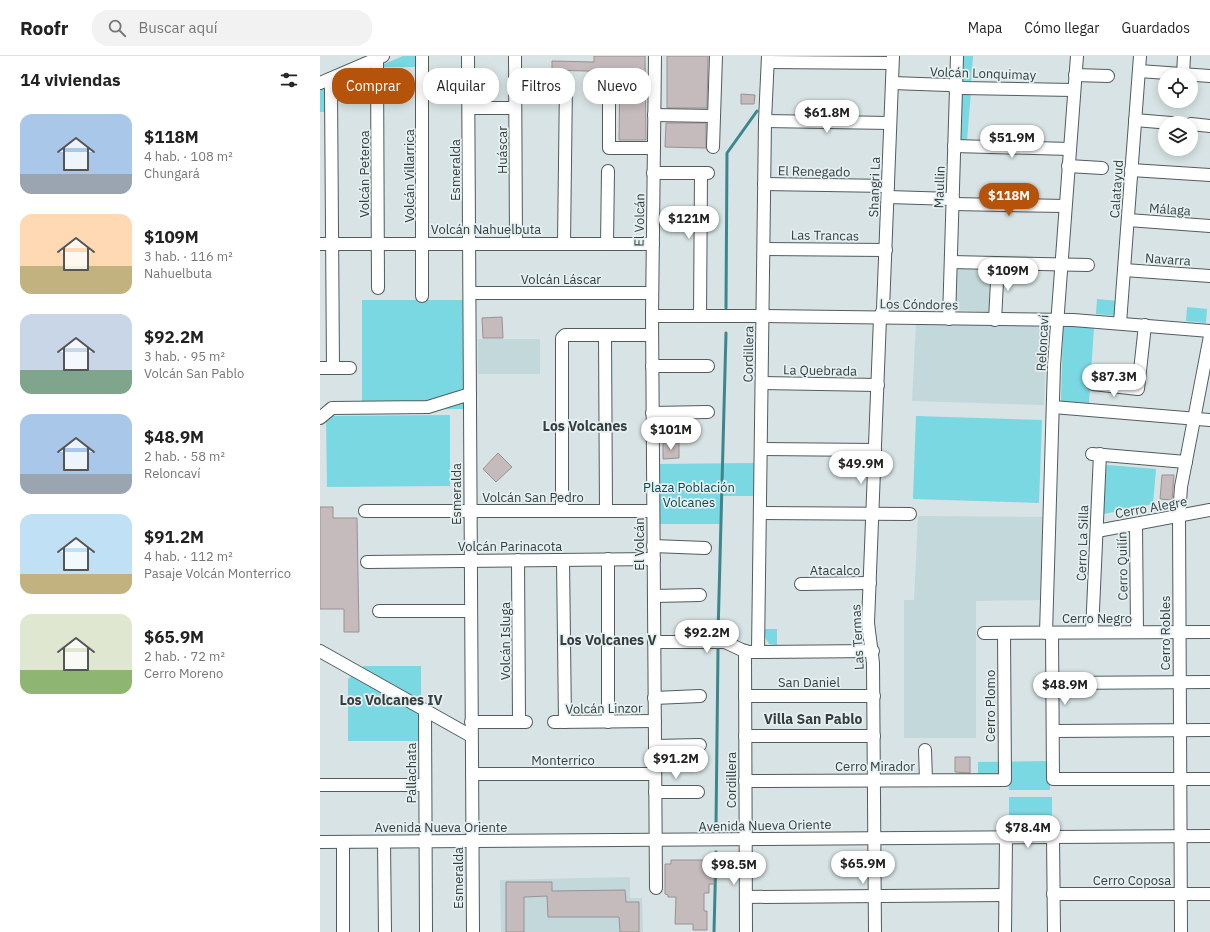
<!DOCTYPE html>
<html lang="es">
<meta charset="utf-8">
<style>
:root{--surface:#fff;--page:#f2f2f2;--text:#222;--muted:#767676;--line:#e0e0e0;--accent:#b45309}
body{margin:0;font-family:"IBM Plex Sans",sans-serif;background:var(--page);color:var(--text);height:100vh;display:flex;flex-direction:column;font-size:15px;white-space:nowrap}
*{box-sizing:border-box;margin:0}
p{font-size:13px;color:var(--muted)}
.icon{flex:none;width:22px;height:22px;fill:none;stroke:currentColor;stroke-width:2;stroke-linecap:round;stroke-linejoin:round}
.map{position:relative;flex:1;overflow:hidden}
.drawer{display:flex;flex-direction:column;background:var(--surface);width:320px}
.drawer>*{flex:none}
.banner{position:absolute;left:12px;top:12px;width:380px;height:36px;display:flex;gap:8px}
.controls{position:absolute;left:838px;top:12px;display:grid;gap:8px}
.controls a{display:grid;place-items:center;width:40px;height:40px;border-radius:50%;background:var(--surface);box-shadow:0 2px 10px #0003;font-size:20px}
.price{position:absolute;translate:-50% -34px;padding:0 9px;border-radius:14px;background:#fff;color:#222;font-size:13px;line-height:26px;filter:drop-shadow(0 1px 2px #0008)}
.price::after{content:'';position:absolute;left:50%;top:24px;width:12px;height:9px;margin-left:-6px;background:inherit;clip-path:polygon(0 0,100% 0,50% 100%)}
.price.active{background:var(--accent);color:#fff}
ul{padding:0;list-style:none}
li{display:flex;align-items:center;gap:12px;height:100px;padding:0 20px}
li span{display:grid;place-items:center;flex:none;width:112px;height:80px;border-radius:12px;color:#555}
li>.icon{margin-inline-start:auto}
span .icon{width:48px;height:48px;fill:#fffc;stroke-width:1}
li b{font-size:17px}
h2{display:flex;justify-content:space-between;align-items:center;height:48px;padding:0 20px;font-size:17px}
.pill{padding:0 14px;border-radius:16px;background:var(--surface);box-shadow:0 2px 10px #0003;font-size:14px;line-height:36px}
.pill.active{background:var(--accent);color:#fff}
header{display:flex;align-items:center;gap:24px;box-sizing:border-box;height:56px;padding:0 20px;background:var(--surface);border-bottom:1px solid var(--line)}
header strong{font-size:19px}
nav{display:flex;gap:22px;margin-inline-start:auto;font-size:14px}
.search{width:280px;height:36px;background:var(--page);display:flex;align-items:center;gap:10px;box-sizing:border-box;padding:0 14px;border-radius:16px;color:var(--muted);font-size:15px}
main{display:flex;flex:1;min-height:0}
.map>svg:first-child{display:block}
</style>
<header>
<strong>Roofr</strong>
<div class="search"><svg class="icon" aria-label="search" viewBox="0 0 24 24"><circle cx="10" cy="10" r="6"/><path d="M15 15l6 6"/></svg>Buscar aquí</div>
<nav><a>Mapa</a><a>Cómo llegar</a><a>Guardados</a></nav>
</header>
<main>
<section class="drawer">
<h2>14 viviendas<svg class="icon" aria-label="filters" viewBox="0 0 24 24"><path d="M4 7h16M4 17h16"/><circle cx="9" cy="7" r="2"/><circle cx="15" cy="17" r="2"/></svg></h2>
<ul>
<li><span style="background:linear-gradient(#a9c7e8 75%,#9aa5b1 0)"><svg class="icon" aria-label="home" viewBox="0 0 24 24"><path d="M3 11l9-7 9 7M6 9v11h12V9"/></svg></span><div><b>$118M</b><p>4 hab. · 108 m²</p><p>Chungará</p></div></li>
<li><span style="background:linear-gradient(#ffd9b3 65%,#c2b280 0)"><svg class="icon" aria-label="home" viewBox="0 0 24 24"><path d="M3 11l9-7 9 7M6 9v11h12V9"/></svg></span><div><b>$109M</b><p>3 hab. · 116 m²</p><p>Nahuelbuta</p></div></li>
<li><span style="background:linear-gradient(#c9d6e8 70%,#7fa58c 0)"><svg class="icon" aria-label="home" viewBox="0 0 24 24"><path d="M3 11l9-7 9 7M6 9v11h12V9"/></svg></span><div><b>$92.2M</b><p>3 hab. · 95 m²</p><p>Volcán San Pablo</p></div></li>
<li><span style="background:linear-gradient(#a9c7e8 75%,#9aa5b1 0)"><svg class="icon" aria-label="home" viewBox="0 0 24 24"><path d="M3 11l9-7 9 7M6 9v11h12V9"/></svg></span><div><b>$48.9M</b><p>2 hab. · 58 m²</p><p>Reloncaví</p></div></li>
<li><span style="background:linear-gradient(#bfe0f5 75%,#c2b280 0)"><svg class="icon" aria-label="home" viewBox="0 0 24 24"><path d="M3 11l9-7 9 7M6 9v11h12V9"/></svg></span><div><b>$91.2M</b><p>4 hab. · 112 m²</p><p>Pasaje Volcán Monterrico</p></div></li>
<li><span style="background:linear-gradient(#dfe7d0 70%,#8fb573 0)"><svg class="icon" aria-label="home" viewBox="0 0 24 24"><path d="M3 11l9-7 9 7M6 9v11h12V9"/></svg></span><div><b>$65.9M</b><p>2 hab. · 72 m²</p><p>Cerro Moreno</p></div></li>
</ul>
</section>
<div class="map">
<svg width="890" height="876" viewBox="0 0 890 876">
<rect width="100%" height="100%" fill="#d7e3e4"/>
<g fill="#c2d8da">
<path d="M637,211l35,2 -2,43 -35,-2z"/>
<path d="M596,266l125,3 5,5 -2,75 -132,-4z"/>
<rect x="158" y="283" width="62" height="35"/>
<path d="M598,460l126,1 -4,83 -64,1v137h-72v-138h10z"/>
<path d="M310,821v21h12l1,34h-142l-1,-52z"/>
</g>
<g fill="#79d8e2">
<path d="M83,0h16v11h-37v-2z"/>
<path d="M643,0h10l-2,27h-10z"/>
<path d="M52,13l1,21 -36,1v-7z"/>
<path d="M10,28v28h-10v-23z"/>
<path d="M642,35h9l-4,50h-7z"/>
<path d="M777,243l22,2 -1,15 -22,-2z"/>
<path d="M42,244h101v109l-101,1z"/>
<path d="M867,251l20,2 -1,14 -20,-2z"/>
<path d="M743,269l31,2 -5,76 -28,-1z"/>
<path d="M130,359v71l-123,1 -1,-71z"/>
<path d="M596,360l126,4 -3,83 -126,-4z"/>
<path d="M435,407l1,33h-34v28h-63v-60z"/>
<path d="M788,409l48,4 -3,35 -54,11 5,-48z"/>
<path d="M445,573h12v16l-8,-1 -4,-7z"/>
<path d="M44,610h57v75h-73v-62z"/>
<path d="M730,705v29h-41l-1,-13h-30v-15z"/>
<rect x="689" y="741" width="43" height="26"/>
</g>
<g fill="none" stroke-linecap="round" stroke-linejoin="round">
<g stroke="#3d868d" stroke-width="3">
<path d="M406,252l1,-155 30,-42"/>
<path d="M398,578l8,-301"/>
<path d="M396,770l2,-177"/>
<path d="M394,876l2,-80"/>
</g>
</g>
<g fill="#c6bbbc" stroke="#9b9091">
<path d="M274,0h51l1,84h-27l1,-68 -68,-2v-9l42,1z"/>
<path d="M347,0h41l-1,52h-40z"/>
<path d="M421,38l14,1 -1,9h-13z"/>
<path d="M346,67h40v25l-41,-1z"/>
<path d="M182,261l1,21h-20l-1,-20z"/>
<path d="M343,387h16v15l-16,1z"/>
<path d="M178,397l14,14 -16,15 -13,-13z"/>
<path d="M842,419h12l-2,25 -12,-1z"/>
<path d="M0,451h13v11h24l2,114h-15v-23h-24z"/>
<path d="M635,701h15v16l-15,-1z"/>
<path d="M351,804h43v24h-5v9h-5v18h3v19h-14v-6h-18l1,-27h-8v-2l-3,-1v-30h6z"/>
<path d="M186,826h46v9l73,-1 1,12h13v30h-19l-1,-15h-71l-1,-21 -23,1v35h-18z"/>
</g>
<g fill="none" stroke-linecap="round" stroke-linejoin="round">
<defs>
<g id="minor">
<path d="M102,0v240"/>
<path d="M148,0l5,876"/>
<path d="M195,0l1,187"/>
<path d="M335,0l-3,260 4,572"/>
<path d="M57,3l1,229"/>
<path d="M448,6l124,1"/>
<path d="M819,15l71,5"/>
<path d="M863,18l1,-18"/>
<path d="M755,19l33,1"/>
<path d="M10,23l1,10 2,279"/>
<path d="M289,25v67h45"/>
<path d="M0,27l63,-27"/>
<path d="M572,27l56,2 14,3 112,2"/>
<path d="M149,52h46"/>
<path d="M334,59l60,1"/>
<path d="M815,64l36,3"/>
<path d="M445,65l125,2"/>
<path d="M871,68l19,2"/>
<path d="M634,90l116,3"/>
<path d="M393,91l3,-91"/>
<path d="M748,110l34,2"/>
<path d="M811,114l79,5"/>
<path d="M333,117h55"/>
<path d="M444,128l124,2"/>
<path d="M568,141l65,2"/>
<path d="M633,148l112,2"/>
<path d="M808,164l82,6"/>
<path d="M244,187l2,-161"/>
<path d="M0,188h333"/>
<path d="M287,188l1,-73"/>
<path d="M444,193l122,1"/>
<path d="M631,206l137,3"/>
<path d="M804,214l86,6"/>
<path d="M150,237h182"/>
<path d="M332,260h111l310,4 137,11"/>
<path d="M380,260l1,-143"/>
<path d="M629,263l8,-263"/>
<path d="M675,264l3,-57"/>
<path d="M800,267l20,-267"/>
<path d="M285,279l1,176"/>
<path d="M332,310h56"/>
<path d="M0,312h30"/>
<path d="M442,327l116,2"/>
<path d="M773,328l45,5 7,-64"/>
<path d="M733,351l157,13"/>
<path d="M332,357l56,-1"/>
<path d="M0,362l12,-10 96,-1 42,-13"/>
<path d="M441,393l114,1"/>
<path d="M772,398l94,8"/>
<path d="M45,455h288"/>
<path d="M242,455v-173l3,-3h87"/>
<path d="M440,457l150,1"/>
<path d="M816,468l1,108"/>
<path d="M777,475l113,-21"/>
<path d="M333,490l52,2"/>
<path d="M288,503v163"/>
<path d="M198,504l1,162"/>
<path d="M243,504l2,162"/>
<path d="M47,506l287,-3"/>
<path d="M481,528l69,-1"/>
<path d="M334,540l46,-1"/>
<path d="M59,555h92"/>
<path d="M772,576l8,-178"/>
<path d="M664,577l226,-1"/>
<path d="M726,577l8,-268 23,-309"/>
<path d="M732,577l1,146h157"/>
<path d="M334,586h71l17,8 7,2 124,-1"/>
<path d="M0,595l151,85"/>
<path d="M425,595l1,281"/>
<path d="M438,596l7,-531 3,-65"/>
<path d="M733,627l157,-1"/>
<path d="M425,640h129"/>
<path d="M334,642l46,-2"/>
<path d="M105,654l1,222"/>
<path d="M151,666h55"/>
<path d="M234,666l101,-1"/>
<path d="M733,675l157,-1"/>
<path d="M425,680h129"/>
<path d="M335,690l45,-1"/>
<path d="M605,694l1,30"/>
<path d="M152,718h183"/>
<path d="M425,725l260,-1 -1,-147"/>
<path d="M0,729h105"/>
<path d="M335,736h43"/>
<path d="M733,781l1,95"/>
<path d="M0,786l890,-6"/>
<path d="M23,786v90"/>
<path d="M64,786l1,90"/>
<path d="M733,838h157"/>
<path d="M426,841l259,-2"/>
<path d="M555,876l-2,-269 -5,-40 12,-305 3,-9 10,-253"/>
<path d="M685,876l1,-95"/>
<path d="M861,876l-2,-416 2,-29 29,-151"/>
</g>
</defs>
<use href="#minor" stroke="#525c5d" stroke-width="14"/>
<use href="#minor" stroke="#fff" stroke-width="12"/>
</g>
<g text-anchor="middle" stroke-width="3.5" stroke-linejoin="round" paint-order="stroke">
<g font-size="13" fill="#373c3c" stroke="#e4f0f2">
<text transform="translate(663 17) rotate(2)" y="5">Volcán Lonquimay</text>
<text transform="translate(182 94) rotate(-90)" y="5">Huáscar</text>
<text transform="translate(135 114) rotate(-90)" y="5">Esmeralda</text>
<text transform="translate(494 115) rotate(1)" y="5">El Renegado</text>
<text transform="translate(44 118) rotate(-90)" y="5">Volcán Peteroa</text>
<text transform="translate(89 120) rotate(-90)" y="5">Volcán Villarrica</text>
<text transform="translate(554 131) rotate(-88)" y="5">Shangri La</text>
<text transform="translate(619 131) rotate(-88)" y="5">Maullin</text>
<text transform="translate(796 133) rotate(-86)" y="5">Calatayud</text>
<text transform="translate(850 153) rotate(4)" y="5">Málaga</text>
<text transform="translate(319 164) rotate(-89)" y="5">El Volcán</text>
<text x="166" y="178">Volcán Nahuelbuta</text>
<text transform="translate(505 179) rotate(1)" y="5">Las Trancas</text>
<text transform="translate(848 203) rotate(4)" y="5">Navarra</text>
<text x="241" y="228">Volcán Láscar</text>
<text transform="translate(599 248) rotate(1)" y="5">Los Cóndores</text>
<text transform="translate(722 287) rotate(-87)" y="5">Reloncaví</text>
<text transform="translate(428 298) rotate(-89)" y="5">Cordillera</text>
<text transform="translate(500 314) rotate(1)" y="5">La Quebrada</text>
<text transform="translate(136 438) rotate(-90)" y="5">Esmeralda</text>
<text x="213" y="446">Volcán San Pedro</text>
<text transform="translate(831 451) rotate(-10)" y="5">Cerro Alegre</text>
<text transform="translate(762 487) rotate(-88)" y="5">Cerro La Silla</text>
<text transform="translate(319 488) rotate(-90)" y="5">El Volcán</text>
<text x="190" y="495">Volcán Parinacota</text>
<text transform="translate(802 510) rotate(-91)" y="5">Cerro Quilín</text>
<text x="515" y="519">Atacalco</text>
<text x="777" y="567">Cerro Negro</text>
<text transform="translate(845 577) rotate(-90)" y="5">Cerro Robles</text>
<text transform="translate(537 581) rotate(-93)" y="5">Las Termas</text>
<text transform="translate(185 585) rotate(-90)" y="5">Volcán Isluga</text>
<text x="489" y="631">San Daniel</text>
<text transform="translate(670 650) rotate(-90)" y="5">Cerro Plomo</text>
<text transform="translate(284 652) rotate(-1)" y="5">Volcán Linzor</text>
<text x="243" y="709">Monterrico</text>
<text x="555" y="715">Cerro Mirador</text>
<text transform="translate(91 717) rotate(-90)" y="5">Pallachata</text>
<text transform="translate(411 724) rotate(-90)" y="5">Cordillera</text>
<text transform="translate(445 769) rotate(-1)" y="5">Avenida Nueva Oriente</text>
<text x="121" y="776">Avenida Nueva Oriente</text>
<text transform="translate(138 822) rotate(-90)" y="5">Esmeralda</text>
<text x="812" y="829">Cerro Coposa</text>
</g>
<g font-size="13" fill="#0b494e" stroke="#e4f0f2">
<text x="369" y="436">Plaza Población<tspan x="369" dy="15">Volcanes</tspan></text>
</g>
<g font-size="14" font-weight="bold" fill="#373c3c" stroke="#e4f0f2">
<text x="265" y="375">Los Volcanes</text>
<text x="288" y="589">Los Volcanes V</text>
<text x="71" y="649">Los Volcanes IV</text>
<text x="493" y="668">Villa San Pablo</text>
</g>
</g>
</svg>
<div class="controls">
<a><svg class="icon" aria-label="locate" viewBox="0 0 24 24"><circle cx="12" cy="12" r="6"/><path d="M12 2v4M12 18v4M2 12h4M18 12h4"/></svg></a>
<a><svg class="icon" aria-label="layers" viewBox="0 0 24 24"><path d="M12 4l9 5-9 5-9-5zM3 14l9 5 9-5"/></svg></a>
</div>
<b class="price" style="left:507px;top:78px">$61.8M</b>
<b class="price" style="left:692px;top:103px">$51.9M</b>
<b class="price active" style="left:689px;top:161px">$118M</b>
<b class="price" style="left:369px;top:184px">$121M</b>
<b class="price" style="left:688px;top:236px">$109M</b>
<b class="price" style="left:794px;top:342px">$87.3M</b>
<b class="price" style="left:351px;top:395px">$101M</b>
<b class="price" style="left:541px;top:429px">$49.9M</b>
<b class="price" style="left:387px;top:598px">$92.2M</b>
<b class="price" style="left:745px;top:650px">$48.9M</b>
<b class="price" style="left:356px;top:724px">$91.2M</b>
<b class="price" style="left:708px;top:793px">$78.4M</b>
<b class="price" style="left:543px;top:829px">$65.9M</b>
<b class="price" style="left:414px;top:830px">$98.5M</b>
<div class="banner">
<a class="pill active">Comprar</a>
<a class="pill">Alquilar</a>
<a class="pill">Filtros</a>
<a class="pill">Nuevo</a>
</div>
</div>
</main>
